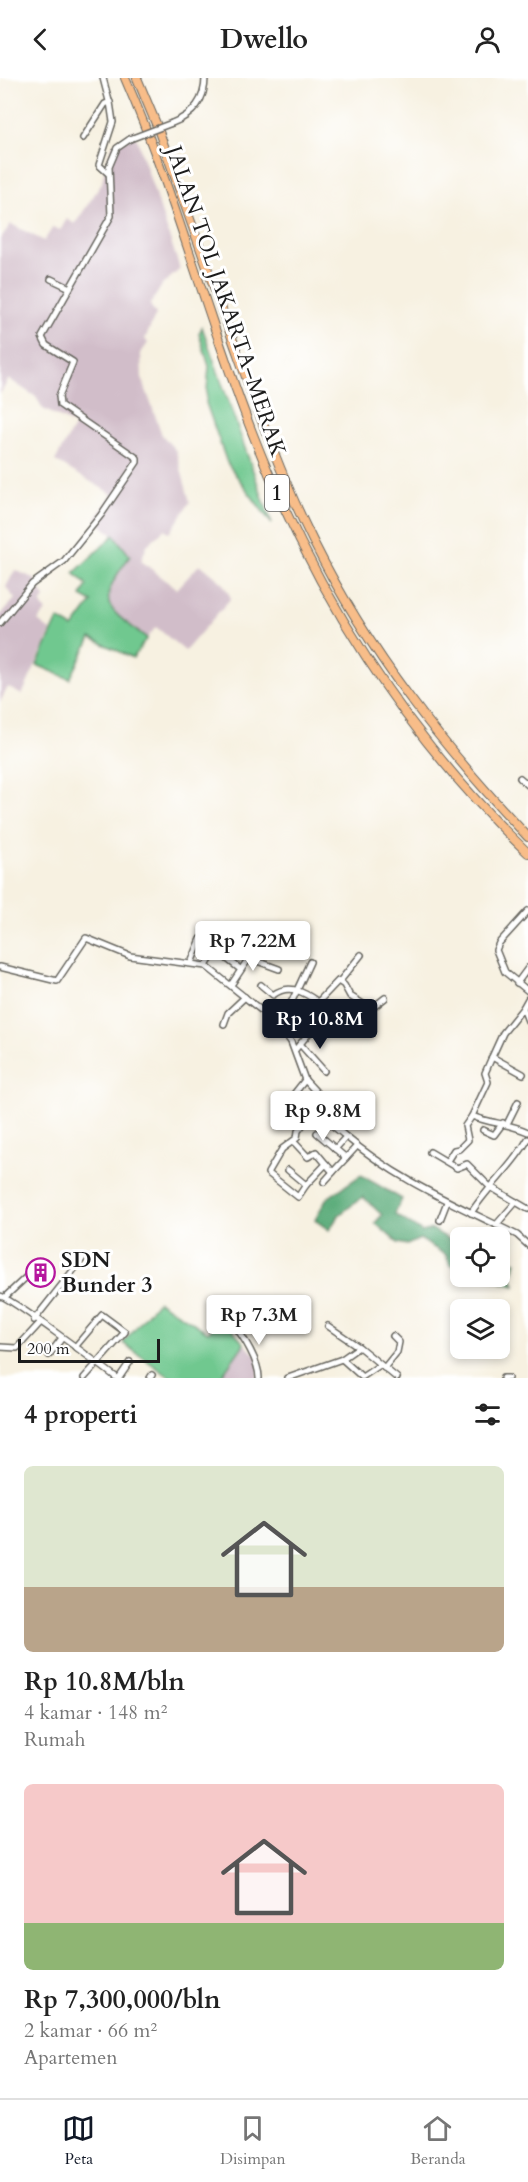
<!DOCTYPE html>
<html lang="id">
<meta charset="utf-8">
<style>
:root{--surface:#fff;--page:#f2f2f2;--text:#222;--muted:#767676;--line:#e0e0e0;--accent:#111827}
body{margin:0;font-family:Cardo,serif;background:var(--page);color:var(--text);height:100vh;display:flex;flex-direction:column;font-size:22px;white-space:nowrap}
*{box-sizing:border-box;margin:0}
p{font-size:20px;color:var(--muted)}
.icon{flex:none;width:33px;height:33px;fill:none;stroke:currentColor;stroke-width:2;stroke-linecap:round;stroke-linejoin:round}
.map{position:relative;height:1300px;overflow:hidden}
.panel{display:flex;flex-direction:column;background:var(--surface);flex:1}
.panel>*{flex:none}
.fabs{position:absolute;left:450px;top:1149px;display:grid;gap:12px}
.fabs a{display:grid;place-items:center;width:60px;height:60px;border-radius:9px;background:var(--surface);box-shadow:0 3px 9px #0003;font-size:30px}
.scale{position:absolute;left:18px;bottom:15px;width:142px;box-sizing:border-box;padding-left:6px;border:3px solid #1c1c1c;border-top:0;font-size:16px;line-height:21px;white-space:nowrap;color:#1c1c1c;-webkit-text-stroke:4px #fff;paint-order:stroke}
.price{position:absolute;translate:-50% -51px;padding:0 14px;border-radius:6px;background:#fff;color:#222;font-size:20px;line-height:39px;filter:drop-shadow(0 2px 3px #0008)}
.price::after{content:'';position:absolute;left:50%;top:36px;width:18px;height:14px;margin-left:-9px;background:inherit;clip-path:polygon(0 0,100% 0,50% 100%)}
.price.current{background:var(--accent);color:#fff}
ul{padding:0;list-style:none}
li{display:grid;align-content:center;gap:12px;height:318px;padding:0 24px}
li span{display:grid;place-items:center;height:186px;border-radius:9px;color:#555}
li>.icon{margin-inline-start:auto}
span .icon{width:108px;height:108px;fill:#fffc;stroke-width:1}
li b{font-size:26px}
h2{display:flex;justify-content:space-between;align-items:center;height:72px;padding:0 24px;font-size:26px}
header{display:flex;justify-content:space-between;align-items:center;height:78px;padding:0 24px;background:var(--surface);font-size:27px;font-weight:700}
.menu{display:flex;justify-content:space-around;align-items:center;height:84px;border-top:2px solid var(--line);background:var(--surface);font-size:16px;color:var(--muted)}
.menu a{display:grid;justify-items:center;gap:3px}
.menu .current{color:var(--accent)}
.map>svg:first-child{display:block}
</style>
<header><svg class="icon" aria-label="back" viewBox="0 0 24 24"><path d="M15 5l-7 7 7 7"/></svg>Dwello<svg class="icon" aria-label="person" viewBox="0 0 24 24"><circle cx="12" cy="8" r="4"/><path d="M4 21q1-7 8-7t8 7"/></svg></header>
<div class="map">
<svg width="528" height="1300" viewBox="0 0 528 1300">
<rect width="100%" height="100%" fill="#fff"/>
<filter id="ink" filterUnits="userSpaceOnUse"><feTurbulence type="fractalNoise" baseFrequency=".0167" numOctaves="2"/><feDisplacementMap in="SourceGraphic" scale="12" xChannelSelector="R" yChannelSelector="G"/><feConvolveMatrix kernelMatrix="1 2 1 2 8 2 1 2 1" color-interpolation-filters="sRGB"/></filter>
<filter id="wash" filterUnits="userSpaceOnUse"><feTurbulence type="fractalNoise" baseFrequency=".008" numOctaves="4" result="noise"/><feDisplacementMap in="SourceGraphic" scale="24" xChannelSelector="R" yChannelSelector="G"/><feGaussianBlur stdDeviation="1.35" result="paint"/><feColorMatrix in="noise" values="0 0 0 0 0 0 0 0 0 0 0 0 0 0 0 0 0 1.4 0 .05"/><feComposite in="paint" operator="in"/></filter>
<g filter="url(#wash)">
<rect width="100%" height="100%" fill="#f7f1e1"/>
<g fill="#d1bdc9">
<path d="M134,52l46,139 -18,16 -12,20 6,9 -11,25 3,4 -7,10 1,25 20,57 14,16 14,51 -20,31 -5,-4 -18,16 -6,16 36,28 23,-25 23,19 8,15 -46,53 -29,-24 -9,11 -35,-26 -4,-13 6,-21 16,-22 -16,-21 -19,-15 17,-26 -57,-33 20,-36 -32,-16 -7,-12 -27,-18 -9,15v-155l11,-15 33,17 9,-14 7,3 7,-11 8,5 27,-41 4,-21 7,-18z"/>
<path d="M15,492l20,9 10,19 -4,6 5,8 -8,9 13,10 -29,64 -14,-8 -8,15v-87l15,-16 -9,-12z"/>
<path d="M244,1266l12,11 4,12 -3,11h-37z"/>
</g>
<g fill="#6fc88f" stroke="#467256" stroke-width="1.5">
<path d="M202,249l70,197 -45,-61 -21,-60 3,-37 -10,-32z"/>
<path d="M114,457l16,21c-35,48 -26,50 17,82l-14,20 -42,-20 -21,41 -33,-14 21,-46 15,9 19,-26 -11,-6 6,-11 -13,-12z"/>
<path d="M158,1223l50,31 16,-14 20,26 -24,34h-49l-48,-35z"/>
</g>
<g fill="#5bac7a" stroke="#3c644b" stroke-width="1.5">
<path d="M361,1097l41,24 -7,15 27,18 10,-3 28,17v23l-10,-4 -4,-10 -26,-16 -13,6 -9,-2 -23,-20 7,-8 -19,-18 -24,18 -10,15 -14,-10 11,-21z"/>
<path d="M500,1180l16,4 -4,16 3,8 -35,-9 20,-1z"/>
</g>
</g>
<g filter="url(#ink)">
<g fill="none" stroke-linecap="round" stroke-linejoin="round">
<defs>
<g id="minor">
<path d="M103,0l6,23"/>
<path d="M172,45c21,-8 33,-22 33,-45"/>
<path d="M83,60l22,-34 5,-2 3,20 -14,43 10,9"/>
<path d="M51,201l17,8"/>
<path d="M0,545l32,-39 32,-23 37,-46 36,-53v-4l-77,-53 -1,-9 14,-34 -27,-17 -4,-8 69,-121 -2,-49 8,-19 13,-9"/>
<path d="M520,700l8,7"/>
<path d="M528,833l-29,32 -3,7 9,22 23,19"/>
<path d="M233,859l15,23"/>
<path d="M250,880l10,-19 9,-2"/>
<path d="M191,885l10,-24"/>
<path d="M206,888l10,-16 24,19"/>
<path d="M0,889l57,14 29,-43 44,18 76,10 71,57 14,19 14,38 14,15 -2,14c6,11 18,18 27,26 54,46 111,69 173,100l11,10"/>
<path d="M340,903l21,-26"/>
<path d="M517,905l11,-15"/>
<path d="M231,907l18,-27 30,11"/>
<path d="M261,907l12,10c16,-12 31,-3 45,7"/>
<path d="M528,921l-5,9 5,13"/>
<path d="M523,930l-20,25 -11,24 31,17"/>
<path d="M277,945l15,-22 18,-39"/>
<path d="M224,946l4,-11 17,-16"/>
<path d="M300,966l24,27"/>
<path d="M295,972l31,-37 -8,-11 20,-21 6,4 6,11 21,13 14,-11"/>
<path d="M492,979l-7,16 3,9 -16,34c19,8 37,7 56,16"/>
<path d="M319,1017l11,8"/>
<path d="M286,1026l19,-24"/>
<path d="M508,1044l10,-20"/>
<path d="M483,1052l11,5 9,-12"/>
<path d="M317,1055l29,25"/>
<path d="M294,1064l14,15 8,-5 10,12"/>
<path d="M335,1071l11,-12"/>
<path d="M430,1074l27,16 10,-4 22,22 39,23"/>
<path d="M447,1083l7,-11 5,-1 9,-9 -3,-14 7,-10"/>
<path d="M288,1092l18,15 20,-21 7,8 24,-26"/>
<path d="M324,1104l9,-10"/>
<path d="M306,1107l-8,12 -30,-24 14,-24 15,-11 1,-7 19,-25"/>
<path d="M471,1135c17,-27 42,-47 57,-74"/>
<path d="M440,1142l7,-18"/>
<path d="M496,1147l20,-23"/>
<path d="M0,1218c8,0 103,71 117,82"/>
<path d="M6,1218l32,-30"/>
<path d="M34,1242l49,-62"/>
<path d="M233,1246c11,13 26,38 26,54"/>
<path d="M328,1248l31,21"/>
<path d="M0,1269l17,1 23,-25"/>
<path d="M75,1269l27,-32 23,17 -41,46"/>
<path d="M49,1277l13,-17"/>
<path d="M342,1281l20,18 18,-12"/>
<path d="M384,1290l13,-16 2,-10 -6,-6"/>
<path d="M119,1300l11,-16"/>
<path d="M150,1300l2,-3"/>
<path d="M288,1300l54,-19 17,-12 38,31"/>
<path d="M503,1300h5"/>
</g>
<g id="highway">
<path d="M125,0c50,115 81,237 127,354 61,158 153,304 276,421"/>
<path d="M137,0l20,48c25,70 49,140 74,209 25,70 49,140 82,206 56,112 130,206 215,296"/>
</g>
</defs>
<use href="#minor" stroke="#696761" stroke-width="8"/>
<use href="#highway" stroke="#696761" stroke-width="10"/>
<use href="#minor" stroke="#fff" stroke-width="5"/>
<use href="#highway" stroke="#f8bd89" stroke-width="8"/>
<defs>
<path id="minor-bridge" d="M130,61l42,-16"/>
</defs>
<use href="#minor-bridge" stroke="#696761" stroke-width="8" stroke-linecap="butt"/>
<use href="#minor-bridge" stroke="#fff" stroke-width="5"/>
</g>
</g>
<defs>
<symbol id="building-ring" viewBox="-11 -11 22 22"><circle r="9.5" fill="#fff" stroke="#b5179e" stroke-width="1.5"/><path d="M-4-6H4V6H1V3H-1V6H-4ZM-2.5-4.3h1.7v1.8h-1.7ZM.8-4.3h1.7v1.8H.8ZM-2.5-1h1.7V.8h-1.7ZM.8-1h1.7V.8H.8Z" fill="#b5179e"/></symbol>
</defs>
<g fill-rule="evenodd">
<use href="#building-ring" x="24" y="1178" width="33" height="33"/>
</g>
<g text-anchor="middle" stroke-width="6" stroke-linejoin="round" paint-order="stroke">
<rect fill="#fff" stroke="#606060" stroke-width="1.5" x="265" y="397" width="24" height="36" rx="4.5"/>
<g font-size="21" font-weight="bold" fill="#1c1c1c">
<text x="277" y="422">1</text>
</g>
<g font-size="22" fill="#1c1c1c" stroke="#fff">
<text transform="translate(227 223) rotate(71)" y="8">JALAN TOL JAKARTA–MERAK</text>
</g>
<g font-size="22" font-weight="bold" fill="#1c1c1c" stroke="#fff" text-anchor="start">
<text x="61" y="1189">SDN<tspan x="61" dy="25">Bunder 3</tspan></text>
</g>
</g>
</svg>
<div class="fabs">
<a><svg class="icon" aria-label="locate" viewBox="0 0 24 24"><circle cx="12" cy="12" r="6"/><path d="M12 2v4M12 18v4M2 12h4M18 12h4"/></svg></a>
<a><svg class="icon" aria-label="layers" viewBox="0 0 24 24"><path d="M12 4l9 5-9 5-9-5zM3 14l9 5 9-5"/></svg></a>
</div>
<div class="scale">200 m</div>
<b class="price" style="left:253px;top:894px">Rp 7.22M</b>
<b class="price current" style="left:320px;top:972px">Rp 10.8M</b>
<b class="price" style="left:323px;top:1064px">Rp 9.8M</b>
<b class="price" style="left:259px;top:1268px">Rp 7.3M</b>
</div>
<section class="panel">
<h2>4 properti<svg class="icon" aria-label="filters" viewBox="0 0 24 24"><path d="M4 7h16M4 17h16"/><circle cx="9" cy="7" r="2"/><circle cx="15" cy="17" r="2"/></svg></h2>
<ul>
<li><span style="background:linear-gradient(#dfe7d0 65%,#b9a48a 0)"><svg class="icon" aria-label="home" viewBox="0 0 24 24"><path d="M3 11l9-7 9 7M6 9v11h12V9"/></svg></span><div><b>Rp 10.8M/bln</b><p>4 kamar · 148 m²</p><p>Rumah</p></div></li>
<li><span style="background:linear-gradient(#f6c9c9 75%,#8fb573 0)"><svg class="icon" aria-label="home" viewBox="0 0 24 24"><path d="M3 11l9-7 9 7M6 9v11h12V9"/></svg></span><div><b>Rp 7,300,000/bln</b><p>2 kamar · 66 m²</p><p>Apartemen</p></div></li>
</ul>
</section>
<nav class="menu">
<a class="current"><svg class="icon" aria-label="map" viewBox="0 0 24 24"><path d="M3 6l6-2 6 2 6-2v14l-6 2-6-2-6 2zM9 4v14M15 6v14"/></svg>Peta</a>
<a><svg class="icon" aria-label="saved" viewBox="0 0 24 24"><path d="M7 4h10v16l-5-4-5 4z"/></svg>Disimpan</a>
<a><svg class="icon" aria-label="home" viewBox="0 0 24 24"><path d="M3 11l9-7 9 7M6 9v11h12V9"/></svg>Beranda</a>
</nav>
